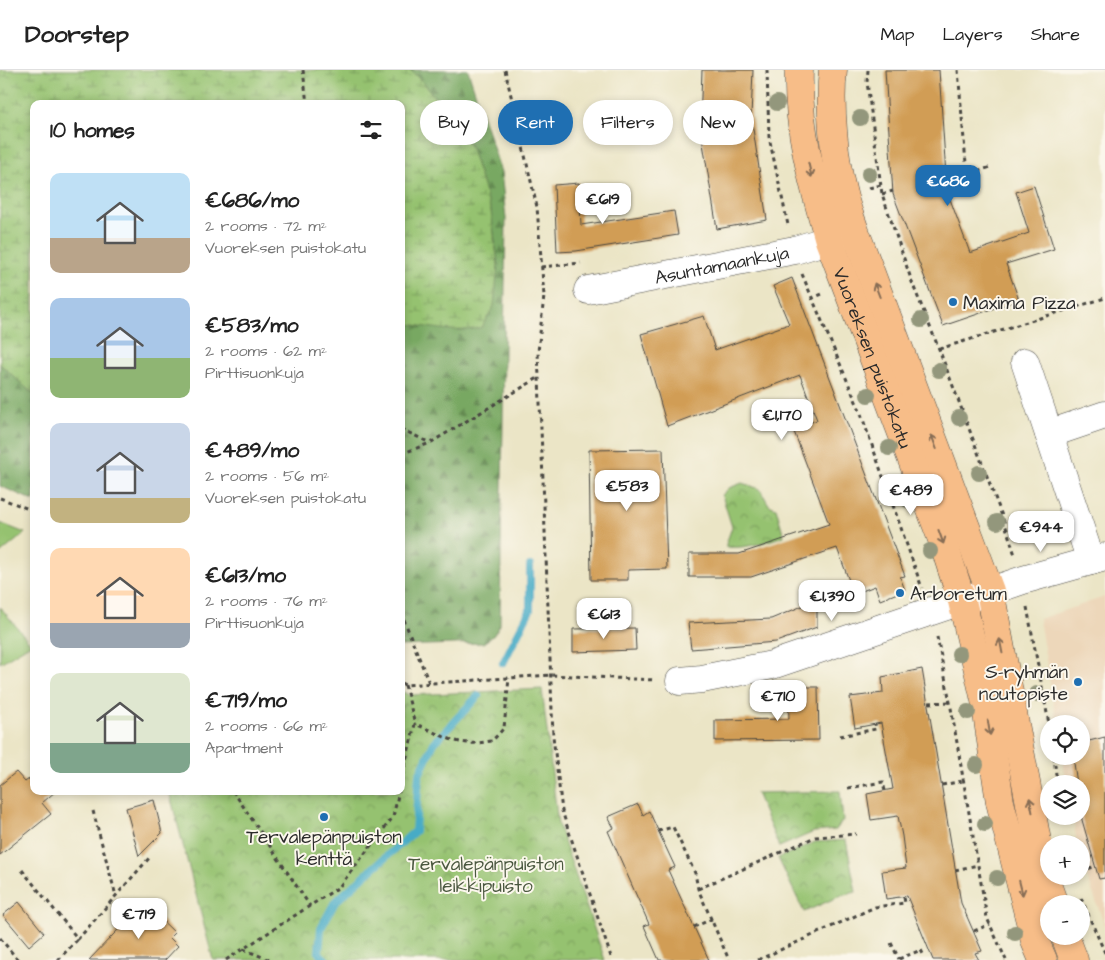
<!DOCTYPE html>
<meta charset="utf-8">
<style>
:root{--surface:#fff;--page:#f2f2f2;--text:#222;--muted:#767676;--line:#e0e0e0;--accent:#1f6fb2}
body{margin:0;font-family:"Architects Daughter",sans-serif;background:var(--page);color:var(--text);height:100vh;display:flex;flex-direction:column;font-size:19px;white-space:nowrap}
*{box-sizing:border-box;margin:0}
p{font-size:16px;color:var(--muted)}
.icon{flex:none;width:28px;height:28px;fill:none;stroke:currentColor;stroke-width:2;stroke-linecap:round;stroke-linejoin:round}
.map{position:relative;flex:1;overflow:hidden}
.details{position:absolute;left:30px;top:30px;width:375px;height:695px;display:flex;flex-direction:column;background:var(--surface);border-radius:10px;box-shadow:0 2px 8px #0003}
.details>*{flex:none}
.top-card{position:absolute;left:420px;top:30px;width:475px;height:45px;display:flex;gap:10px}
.buttons{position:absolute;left:1040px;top:645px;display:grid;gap:10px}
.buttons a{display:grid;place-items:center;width:50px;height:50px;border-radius:50%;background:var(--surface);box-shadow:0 2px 8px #0003;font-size:25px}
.price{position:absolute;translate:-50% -42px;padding:0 11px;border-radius:10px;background:#fff;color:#222;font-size:16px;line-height:32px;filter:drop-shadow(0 1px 2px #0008)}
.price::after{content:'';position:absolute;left:50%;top:30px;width:15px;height:11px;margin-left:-8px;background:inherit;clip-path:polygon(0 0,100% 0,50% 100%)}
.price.active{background:var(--accent);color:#fff}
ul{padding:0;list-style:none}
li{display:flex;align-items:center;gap:15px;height:125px;padding:0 20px}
li span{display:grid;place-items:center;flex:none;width:140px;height:100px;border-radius:10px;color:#555}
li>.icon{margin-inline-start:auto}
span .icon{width:60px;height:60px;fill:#fffc;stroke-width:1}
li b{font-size:21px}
h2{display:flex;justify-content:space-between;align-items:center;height:60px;padding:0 20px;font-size:21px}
.chip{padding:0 18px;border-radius:22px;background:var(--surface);box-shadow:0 2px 8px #0003;font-size:18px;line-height:45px}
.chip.active{background:var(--accent);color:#fff}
header{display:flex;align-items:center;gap:30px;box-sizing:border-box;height:70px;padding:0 25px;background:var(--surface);border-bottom:1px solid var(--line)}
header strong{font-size:24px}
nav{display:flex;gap:28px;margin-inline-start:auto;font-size:18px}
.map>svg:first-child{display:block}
</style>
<header>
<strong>Doorstep</strong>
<nav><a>Map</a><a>Layers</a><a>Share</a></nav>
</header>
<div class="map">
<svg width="1105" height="890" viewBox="0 0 1105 890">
<defs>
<pattern id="forest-firs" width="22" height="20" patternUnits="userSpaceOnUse" patternTransform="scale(1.25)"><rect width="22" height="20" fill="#78a862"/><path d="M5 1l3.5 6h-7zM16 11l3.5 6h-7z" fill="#638951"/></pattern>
<pattern id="wetland-marsh" width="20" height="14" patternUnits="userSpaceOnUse" patternTransform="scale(1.25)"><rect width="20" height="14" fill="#95c270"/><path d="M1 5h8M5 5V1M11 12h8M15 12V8" fill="none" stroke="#7a9e5c"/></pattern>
<pattern id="park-crowns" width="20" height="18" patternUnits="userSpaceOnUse" patternTransform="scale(1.25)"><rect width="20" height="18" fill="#95c270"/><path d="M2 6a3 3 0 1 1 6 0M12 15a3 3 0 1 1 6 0" fill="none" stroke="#7a9e5c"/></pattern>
</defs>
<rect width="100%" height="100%" fill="#fbf7ec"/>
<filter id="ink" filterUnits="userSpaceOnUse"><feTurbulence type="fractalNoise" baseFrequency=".02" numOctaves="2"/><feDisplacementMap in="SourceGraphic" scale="10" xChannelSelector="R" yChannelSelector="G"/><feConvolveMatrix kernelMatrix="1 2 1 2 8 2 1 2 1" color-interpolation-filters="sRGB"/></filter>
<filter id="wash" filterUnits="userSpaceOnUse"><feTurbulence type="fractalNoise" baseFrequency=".0096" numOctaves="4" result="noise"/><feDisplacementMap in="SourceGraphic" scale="20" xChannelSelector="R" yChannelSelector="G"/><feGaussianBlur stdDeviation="1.12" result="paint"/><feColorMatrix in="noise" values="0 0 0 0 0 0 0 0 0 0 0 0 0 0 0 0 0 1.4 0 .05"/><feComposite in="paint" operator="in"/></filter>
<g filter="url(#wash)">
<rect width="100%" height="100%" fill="#ebe5c6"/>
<path fill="#edd7ba" d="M1105,527v329l-24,-66v-16h-4l-4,-28h8v-32h-14l-5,-28h19v-32h-24l-18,-105z"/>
<g fill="#95c270" stroke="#60764e">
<path d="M0,453l25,10 -24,20h-1z"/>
<path d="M0,537l31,37 -31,19z"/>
</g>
<g fill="url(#forest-firs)" stroke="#526a46">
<path d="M410,0h58l33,102 5,46 -6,407 -7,11 -10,7 -82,3v-323l49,6 48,-64 -7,-54 -21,-65 -46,-63z"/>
<path d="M0,294l34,31v106l-34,-15z"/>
</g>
<path fill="url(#wetland-marsh)" stroke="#60764e" d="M0,0h410l14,13 46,63 21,65 7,54 -4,41 -12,21c-25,8 -55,-1 -81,-4v-219h-367v291l-34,-31z"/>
<g fill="url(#park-crowns)" stroke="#60764e">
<path d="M742,413l18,6 9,16 7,3 8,28c-19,6 -37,13 -58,11v-3l6,-17 -10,-32 7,-7z"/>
<path d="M542,619l16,135 47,136h-392l-44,-169h232v-100l8,4z"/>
<path d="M840,721l3,29 -7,10 -22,2 -35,15 -23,-54z"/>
<path d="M846,770l10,52 -16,4 -36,16 -26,-54 37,-16z"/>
</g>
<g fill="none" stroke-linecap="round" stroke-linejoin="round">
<g stroke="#47abc6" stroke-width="8">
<path d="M503,593l27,-53v-44"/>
<path d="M326,890l-7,-7 2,-25 14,-26 80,-71 4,-56 15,-32 44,-47"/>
</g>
</g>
<g id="blocks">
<g fill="#d19d55">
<path d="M702,0h51l-2,46 16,104 -50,9 -17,-104z"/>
<path d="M885,0h54l8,121 23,62 59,-20 -13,-41 18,-6 20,63 -48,15 13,36 -76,26 -50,-132z"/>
<path d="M579,113l2,42 93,-14 4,24 -102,16 -19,1 -3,-67z"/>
<path d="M792,208l113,298 -5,1 5,13 -25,10 -5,-14 -21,8 -17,-46 -86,29h-62v-23h50l90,-30 -36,-95 24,-9 -17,-45 -133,51 -26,-92 63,-18 11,34 74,-26 -16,-38z"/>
<path d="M663,379l4,120 -39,1v10h-37l-2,-130z"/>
<path d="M817,530v27l-41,15 -85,7 -3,-26 83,-4z"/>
<path d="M635,558l1,22 -63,2v-23z"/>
<path d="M922,599l39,234 21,48 -7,2 4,7h-46l-26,-64 -21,3 -4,-28 24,-3 -4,-32 -4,-20 -27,4 -4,-26 26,-5 -12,-66 -26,5 -5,-31 33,-4 -1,-16z"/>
<path d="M788,617h30l1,53 -104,1v-21l74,-1z"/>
<path d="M1105,667v141l-6,1 -17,-59 -1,-36h-4l-4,-28h8v-13z"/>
<path d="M16,702l9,10 9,-7v16h22l-14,12 9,11 -51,41v-70z"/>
<path d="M154,730l8,33 -23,23 -13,-48z"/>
<path d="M638,734l5,11 6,-4 26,56 -7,3 41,90h-50l-15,-34 5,-2 -41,-93 6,-3 -6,-11z"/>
<path d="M19,832l25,31 -15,13 -26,-31z"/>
<path d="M149,838l26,25 -5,5 8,8 -13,14h-76l47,-49 5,5z"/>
</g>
</g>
</g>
<g filter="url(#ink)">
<use href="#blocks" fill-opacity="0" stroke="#484742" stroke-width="1"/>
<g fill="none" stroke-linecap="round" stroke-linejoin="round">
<defs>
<g id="minor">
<path id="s1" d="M588,220l207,-40 56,-17"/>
<path d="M1025,292l66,199"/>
<path d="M1049,364l56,-19"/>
<path d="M680,611l22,-2 70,-14 251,-85 82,-23"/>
</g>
<g id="major">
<path id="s2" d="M799,0c-2,59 14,114 30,170l114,302 19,59 23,99 15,102 35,139 8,19"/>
<path d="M833,0c-4,35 1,90 10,124 3,13 8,25 12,37l135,360 53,282 11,31"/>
<path d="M1065,866l9,24"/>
</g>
</defs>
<use href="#minor" stroke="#484742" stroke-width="29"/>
<use href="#major" stroke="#484742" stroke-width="29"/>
<g stroke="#484742" stroke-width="3" stroke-dasharray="4 4" stroke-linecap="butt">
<path d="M303,0l4,34"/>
<path d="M505,0l32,137 7,89 -6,56 15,384 9,75 50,149"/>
<path d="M767,0l2,67 19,88"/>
<path d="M868,0l-1,12 15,112 31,91 26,64 66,175 10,31"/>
<path d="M958,0l9,105"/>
<path d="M947,111l44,-14"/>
<path d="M869,118l12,-3"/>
<path d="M882,124l11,-3"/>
<path d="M541,197l40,-4"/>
<path d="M802,204l58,137 62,177"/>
<path d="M811,229l11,-5"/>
<path d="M939,279l166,-51"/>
<path d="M401,359l29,14"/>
<path d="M401,384l29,-11 108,-65"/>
<path d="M0,428l34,13"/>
<path d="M1027,537l22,117"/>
<path d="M401,542l28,71"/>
<path d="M937,567l13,65 37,216 19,42"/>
<path d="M401,613l4,2 146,-10 104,5"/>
<path d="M405,615l10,39"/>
<path d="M929,633l21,-1"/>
<path d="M840,666l36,-7 -1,-5"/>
<path d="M1054,686l3,28"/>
<path d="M401,712l14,-58c17,6 34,18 53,19 7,1 16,-1 24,-2l12,-13 5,-50"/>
<path d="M942,715l21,-4"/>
<path d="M848,718l35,-6 2,9"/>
<path d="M233,721l77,115"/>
<path d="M93,741l23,85"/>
<path d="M658,761l15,-4 22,46 3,16 31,71"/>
<path d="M22,800l56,69 73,-83"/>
<path d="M955,800l23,-5"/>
<path d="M1081,801l15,-5"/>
<path d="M698,819l117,-52 41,-3"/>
<path d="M1081,828l24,55"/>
<path d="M694,857l18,-8"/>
<path d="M974,861l16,-7"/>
<path d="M0,868l18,22"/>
<path d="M891,873l8,16"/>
<path d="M243,879l27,11"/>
<path d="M899,889l22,-9 2,4"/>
<path d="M58,890l20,-21"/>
<path d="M226,890l113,-73 54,-70 6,-26"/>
<path d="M758,890l117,-53 30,-4 -1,-6"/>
</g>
<use href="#minor" stroke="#fff" stroke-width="28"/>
<use href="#major" stroke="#f7bd88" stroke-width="28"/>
</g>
<g fill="#93977c">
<circle cx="777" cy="33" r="8"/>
<circle cx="860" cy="48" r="8"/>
<circle cx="869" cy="104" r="8"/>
<circle cx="921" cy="250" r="8"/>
<circle cx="939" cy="300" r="8"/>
<circle cx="868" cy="325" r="8"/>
<circle cx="959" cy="348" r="8"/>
<circle cx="889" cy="378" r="8"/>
<circle cx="979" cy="403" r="8"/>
<circle cx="908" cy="430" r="8"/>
<circle cx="997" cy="452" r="8"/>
<circle cx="930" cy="481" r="8"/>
<circle cx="959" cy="584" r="8"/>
<circle cx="1037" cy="624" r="8"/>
<circle cx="968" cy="642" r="8"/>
<circle cx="976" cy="695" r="8"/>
<circle cx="985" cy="754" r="8"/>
<circle cx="997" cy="808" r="8"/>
<circle cx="1015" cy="863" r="8"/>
</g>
<defs><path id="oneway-shaft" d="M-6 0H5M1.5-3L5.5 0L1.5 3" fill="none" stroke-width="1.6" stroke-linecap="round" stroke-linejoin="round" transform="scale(1.25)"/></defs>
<g stroke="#876d55">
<use href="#oneway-shaft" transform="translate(810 100) rotate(77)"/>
<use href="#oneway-shaft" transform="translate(877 220) rotate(-111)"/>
<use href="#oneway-shaft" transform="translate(934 372) rotate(-111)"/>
<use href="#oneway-shaft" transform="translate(941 467) rotate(70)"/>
<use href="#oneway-shaft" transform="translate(1001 576) rotate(-101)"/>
<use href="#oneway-shaft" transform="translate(989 658) rotate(81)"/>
<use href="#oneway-shaft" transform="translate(1031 735) rotate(-101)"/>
<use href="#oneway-shaft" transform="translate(1021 818) rotate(76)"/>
</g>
</g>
<g fill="#1f6fb2" stroke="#fbf7ec" stroke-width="2">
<circle cx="953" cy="232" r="5"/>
<circle cx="900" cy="523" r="5"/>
<circle cx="1078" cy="612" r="5"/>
<circle cx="324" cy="747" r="5"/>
</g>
<g text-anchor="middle" stroke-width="4" stroke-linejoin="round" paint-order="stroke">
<g font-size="19" fill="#2b2b2b" stroke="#fbf7ec">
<text dy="7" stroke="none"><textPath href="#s1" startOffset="136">Asuntamaankuja</textPath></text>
<text dy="7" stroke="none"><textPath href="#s2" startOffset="299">Vuoreksen puistokatu</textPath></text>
</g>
<g font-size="19" fill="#2b2b2b" stroke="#fbf7ec" text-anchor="start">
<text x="963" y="239">Maxima Pizza</text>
<text x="910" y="530">Arboretum</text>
<text x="1068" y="608" text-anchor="end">S-ryhmän<tspan x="1068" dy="22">noutopiste</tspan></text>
<text x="324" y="773" text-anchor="middle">Tervalepänpuiston<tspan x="324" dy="22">kenttä</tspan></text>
</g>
<g font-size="19" fill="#4b5840" stroke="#fbf7ec">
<text x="486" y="800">Tervalepänpuiston<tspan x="486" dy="22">leikkipuisto</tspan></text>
</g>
</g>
</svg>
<div class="buttons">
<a><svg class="icon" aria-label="locate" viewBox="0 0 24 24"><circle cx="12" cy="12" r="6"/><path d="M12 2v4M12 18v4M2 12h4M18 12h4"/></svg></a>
<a><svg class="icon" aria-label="layers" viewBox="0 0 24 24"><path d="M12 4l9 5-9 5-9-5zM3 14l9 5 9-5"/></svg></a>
<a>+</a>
<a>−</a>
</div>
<b class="price active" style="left:948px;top:137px">€686</b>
<b class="price" style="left:603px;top:155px">€619</b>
<b class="price" style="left:782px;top:371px">€1,170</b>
<b class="price" style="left:627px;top:442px">€583</b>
<b class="price" style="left:911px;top:446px">€489</b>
<b class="price" style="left:1041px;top:483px">€944</b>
<b class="price" style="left:832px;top:552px">€1,390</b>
<b class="price" style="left:604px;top:570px">€613</b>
<b class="price" style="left:778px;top:652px">€710</b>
<b class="price" style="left:139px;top:870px">€719</b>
<div class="top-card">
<a class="chip">Buy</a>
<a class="chip active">Rent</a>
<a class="chip">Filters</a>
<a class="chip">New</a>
</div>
<section class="details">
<h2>10 homes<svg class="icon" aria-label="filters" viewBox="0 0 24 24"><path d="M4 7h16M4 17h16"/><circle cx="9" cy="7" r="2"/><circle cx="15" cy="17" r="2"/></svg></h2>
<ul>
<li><span style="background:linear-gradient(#bfe0f5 65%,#b9a48a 0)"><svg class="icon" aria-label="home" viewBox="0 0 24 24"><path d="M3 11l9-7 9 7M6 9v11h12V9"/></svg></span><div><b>€686/mo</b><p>2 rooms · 72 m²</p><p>Vuoreksen puistokatu</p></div></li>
<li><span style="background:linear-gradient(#a9c7e8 60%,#8fb573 0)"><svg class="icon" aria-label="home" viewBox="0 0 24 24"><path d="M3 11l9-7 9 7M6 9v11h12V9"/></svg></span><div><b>€583/mo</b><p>2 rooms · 62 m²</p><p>Pirttisuonkuja</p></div></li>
<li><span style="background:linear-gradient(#c9d6e8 75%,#c2b280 0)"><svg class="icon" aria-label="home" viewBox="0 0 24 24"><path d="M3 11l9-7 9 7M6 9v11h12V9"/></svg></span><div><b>€489/mo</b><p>2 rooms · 56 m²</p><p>Vuoreksen puistokatu</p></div></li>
<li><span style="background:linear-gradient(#ffd9b3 75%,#9aa5b1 0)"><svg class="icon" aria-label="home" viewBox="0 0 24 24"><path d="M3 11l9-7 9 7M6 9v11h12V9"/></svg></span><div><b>€613/mo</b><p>2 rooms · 76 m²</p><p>Pirttisuonkuja</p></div></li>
<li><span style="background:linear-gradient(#dfe7d0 70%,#7fa58c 0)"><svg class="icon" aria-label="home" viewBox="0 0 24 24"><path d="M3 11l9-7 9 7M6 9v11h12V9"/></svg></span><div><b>€719/mo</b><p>2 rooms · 66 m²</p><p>Apartment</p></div></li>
</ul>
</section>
</div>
